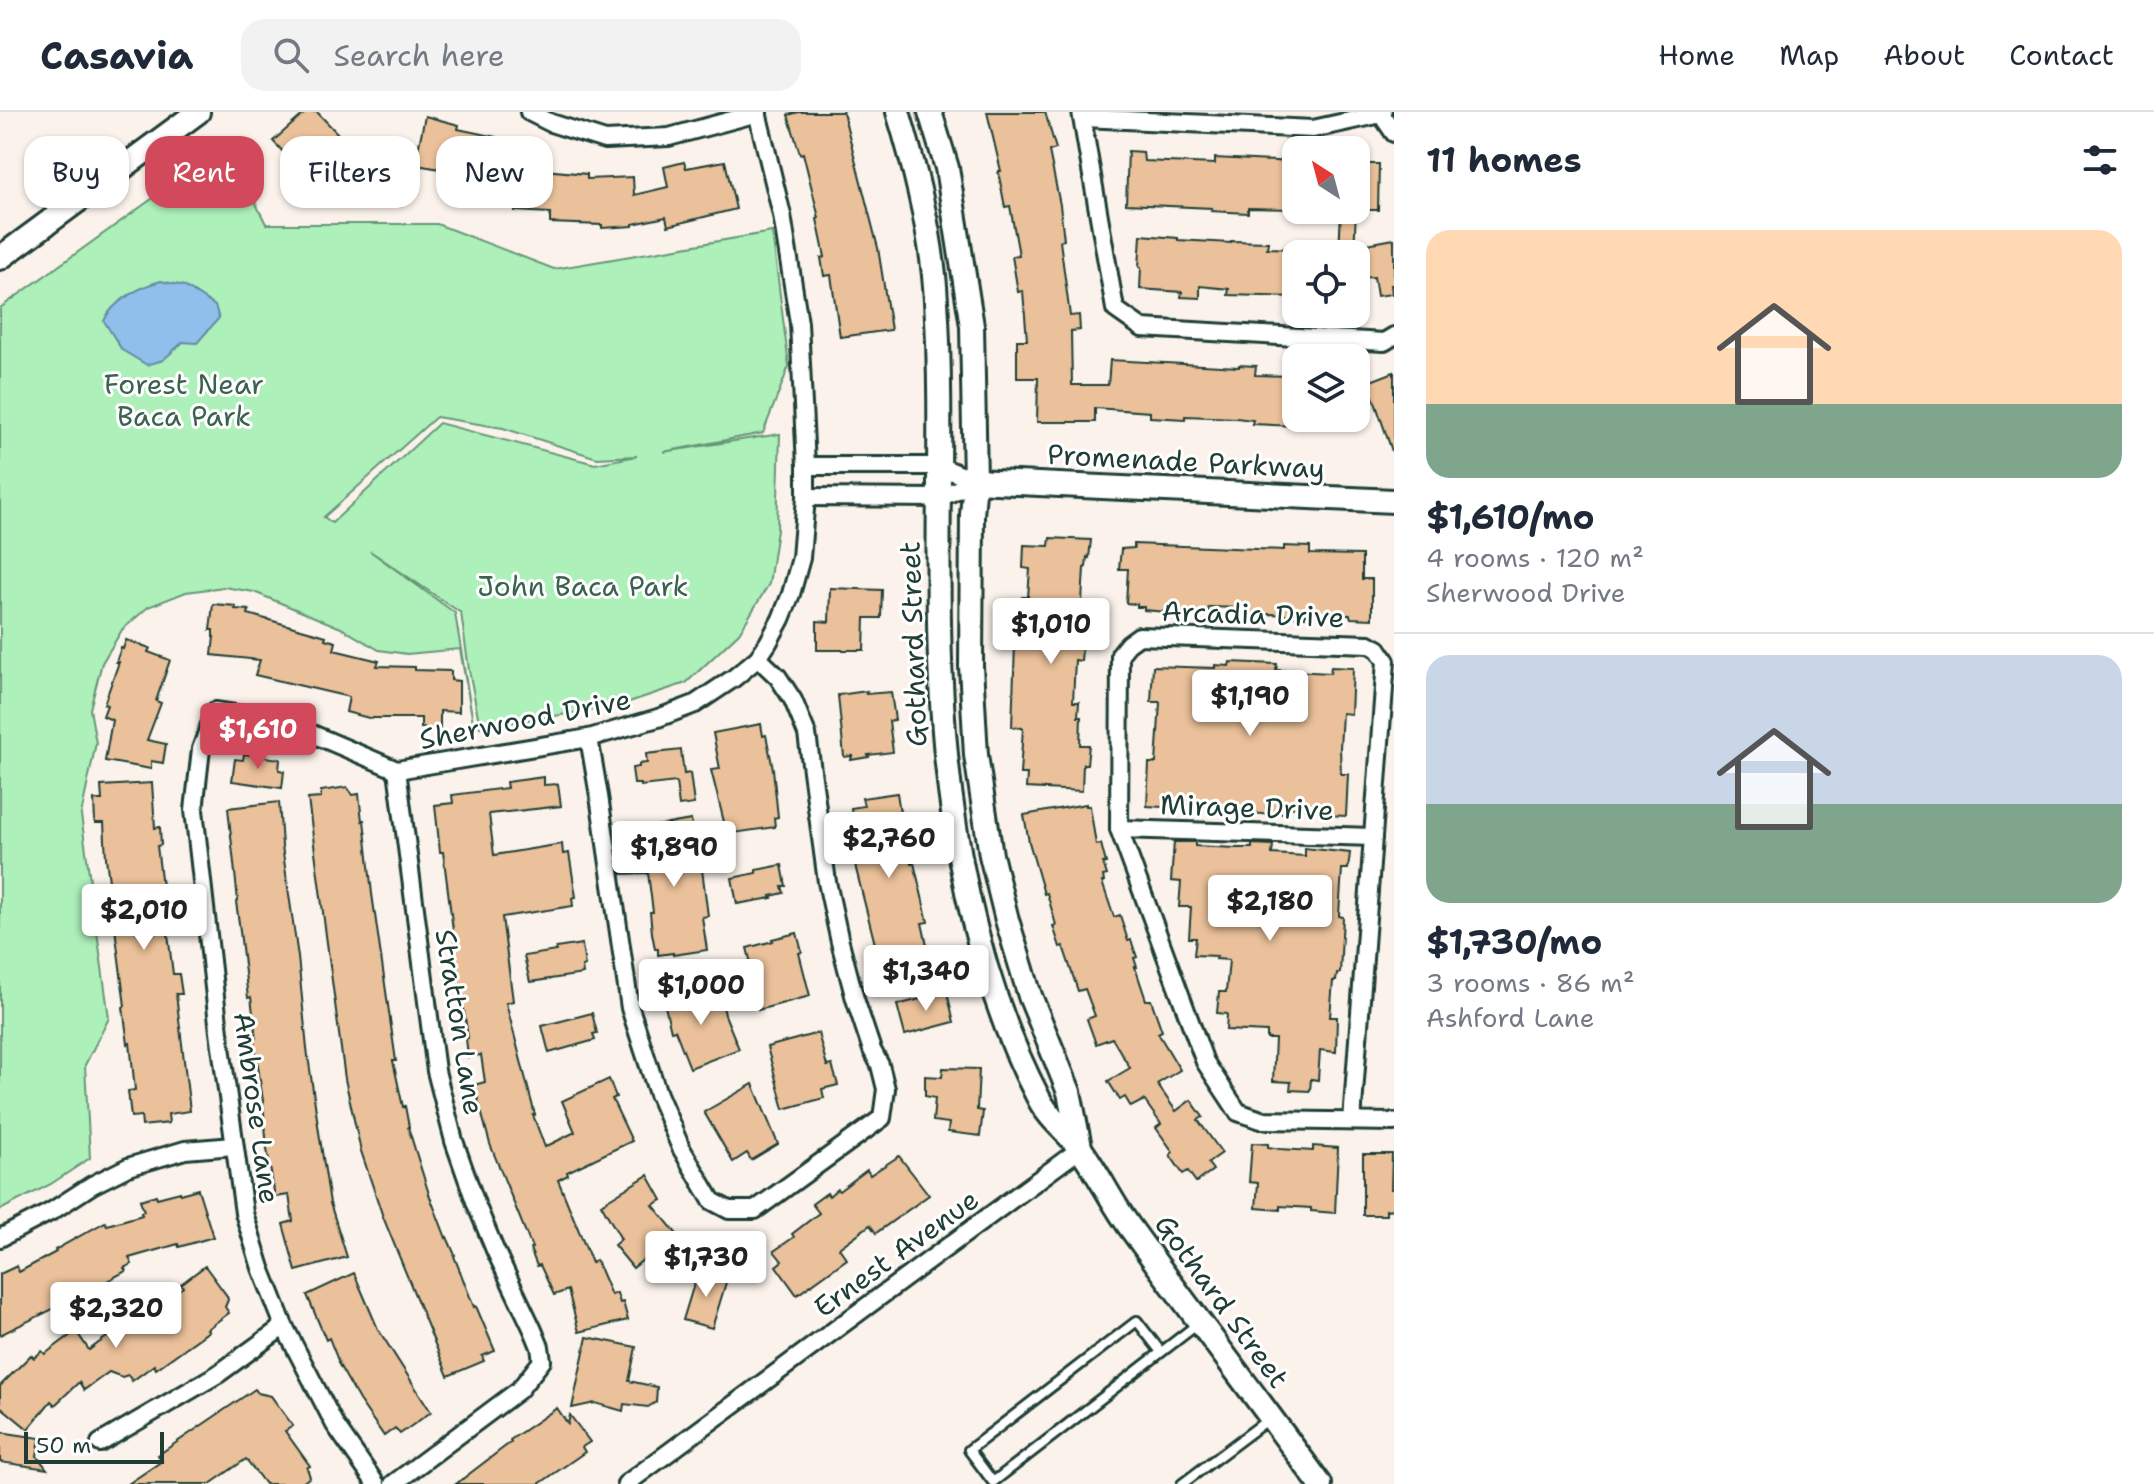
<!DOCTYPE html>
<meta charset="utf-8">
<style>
:root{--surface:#fff;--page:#f2f2f3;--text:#1f2937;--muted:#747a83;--line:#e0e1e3;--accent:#d1495b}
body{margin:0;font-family:"Shantell Sans",sans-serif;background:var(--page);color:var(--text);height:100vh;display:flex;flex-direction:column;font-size:30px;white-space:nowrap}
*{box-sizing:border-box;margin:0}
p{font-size:26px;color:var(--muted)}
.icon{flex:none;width:44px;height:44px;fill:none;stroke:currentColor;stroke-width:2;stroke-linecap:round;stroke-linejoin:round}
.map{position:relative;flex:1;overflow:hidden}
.details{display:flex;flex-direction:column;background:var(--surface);width:760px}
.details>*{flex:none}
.guide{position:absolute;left:24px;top:24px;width:760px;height:72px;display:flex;gap:16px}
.needle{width:52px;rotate:324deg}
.fabs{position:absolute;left:1282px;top:24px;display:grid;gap:16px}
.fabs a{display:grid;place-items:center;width:88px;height:88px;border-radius:16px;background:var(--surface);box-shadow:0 2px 6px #0004;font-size:40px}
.scale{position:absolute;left:24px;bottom:20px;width:140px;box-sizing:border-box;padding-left:8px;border:4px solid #1f3d34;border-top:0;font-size:22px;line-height:28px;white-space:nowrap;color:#1f3d34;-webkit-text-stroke:6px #fff;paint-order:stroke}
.price{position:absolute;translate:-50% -68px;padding:0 18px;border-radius:8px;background:#fff;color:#222;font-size:26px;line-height:52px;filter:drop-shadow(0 2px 4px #0008)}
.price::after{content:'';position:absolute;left:50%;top:48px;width:24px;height:18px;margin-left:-12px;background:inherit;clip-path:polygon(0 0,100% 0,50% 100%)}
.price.on{background:var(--accent);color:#fff}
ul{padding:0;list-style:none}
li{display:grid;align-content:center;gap:16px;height:424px;padding:0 32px}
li+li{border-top:2px solid var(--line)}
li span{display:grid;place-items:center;height:248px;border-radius:24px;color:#555}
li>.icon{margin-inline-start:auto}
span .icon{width:144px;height:144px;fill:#fffc;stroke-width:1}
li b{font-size:34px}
h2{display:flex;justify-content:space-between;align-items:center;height:96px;padding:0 32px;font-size:34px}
.tag{padding:0 28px;border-radius:24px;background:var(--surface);box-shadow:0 2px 6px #0004;font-size:28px;line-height:72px}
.tag.on{background:var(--accent);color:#fff}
header{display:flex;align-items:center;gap:48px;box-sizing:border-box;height:112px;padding:0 40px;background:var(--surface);border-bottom:2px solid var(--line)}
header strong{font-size:38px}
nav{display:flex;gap:44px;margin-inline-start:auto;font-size:28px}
.search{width:560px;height:72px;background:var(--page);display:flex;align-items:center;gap:20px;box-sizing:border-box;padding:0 28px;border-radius:24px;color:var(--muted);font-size:30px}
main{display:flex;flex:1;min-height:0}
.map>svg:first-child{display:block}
</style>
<header>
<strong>Casavia</strong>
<div class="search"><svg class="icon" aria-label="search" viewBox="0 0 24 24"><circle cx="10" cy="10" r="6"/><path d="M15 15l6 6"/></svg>Search here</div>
<nav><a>Home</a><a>Map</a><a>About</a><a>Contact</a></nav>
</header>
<main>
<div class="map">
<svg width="1394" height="1372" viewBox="0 0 1394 1372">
<rect width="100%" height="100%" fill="#fbf3eb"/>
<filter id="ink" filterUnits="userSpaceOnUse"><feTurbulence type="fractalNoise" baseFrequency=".0125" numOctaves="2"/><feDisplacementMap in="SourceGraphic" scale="16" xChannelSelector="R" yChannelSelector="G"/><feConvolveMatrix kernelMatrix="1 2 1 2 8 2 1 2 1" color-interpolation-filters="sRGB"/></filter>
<g filter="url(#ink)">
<path fill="#adf0ba" stroke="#669677" stroke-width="2" fill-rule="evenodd" d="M227,33l39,79h171l117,45 218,-37 17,134 -26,67 -100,19 117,-18 -3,96 -8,54 -30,49 -53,50 -72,24 -134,20 -11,-57 -8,-57 -91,-62 85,62 19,115 -14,-79 -53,5 -28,-4 -38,-22 -87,-36 -30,-5 -38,5 -38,15 -26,23 -20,33 -12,46 6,34 -15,72 28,203 -24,47 5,93 -39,26 -51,26v-902zM436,305l67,11 94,30 40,-2 -42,8 -156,-41 -107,100 -8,-6z"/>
<path fill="#91bfeb" stroke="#638ba2" stroke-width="2" d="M161,169l23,5 31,20 4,12 -22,25 -14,-1 -20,18 -16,5 -25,-15 -18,-29c8,-20 38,-35 57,-40z"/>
<g fill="#eac19a" stroke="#1f3d34" stroke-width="2">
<path d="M306,0h11l47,49 28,5 4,-21 22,5 7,-34 34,9 -1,4 38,8 -4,24 6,1 -2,8 32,1 1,-16 16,1 -1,14 43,4v5l46,-2 1,18 34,-8 -4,-20 20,-5 2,6 39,-7 11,48 -68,17 -2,-9 -33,7v2l-31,2v-3l-52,-2v-10l-35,-2v-9l-10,-1v-8l-36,-8 1,-3 -13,-2 2,-8 -49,-8 -9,42 -27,-5 2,-9 -26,-6 -16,17 -37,-36 -24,-26z"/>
<path d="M799,0h44l35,136 13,82 -51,7 -9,-62 -7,1 -3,-18 4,-1 -8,-38 2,-1 -16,-65 -3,1 -12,-39z"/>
<path d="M987,0h58l11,37 -7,2 11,54 4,35 -4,1 10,75 9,-1 1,15 -9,1 1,54h36l2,-25 129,7v-2l17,1 -1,9 41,1v50l-44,-2 1,-4 -17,-2 -51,-2v3l-35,-2v-5l-55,-4v14h-58l1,-44h-21v-38h10l-4,-49 -5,1 -6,-36 7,-1 -9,-49 -5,1 -7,-36h3z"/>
<path d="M1128,39l15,1 1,9 71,3v-6l78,4 -2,47 -43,-1v5l-37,-2 1,-3 -86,-4z"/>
<path d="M1356,52h23l-1,46h-22l-2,44h-15l2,-44h15z"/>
<path d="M1141,123l37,3v2l53,3v-2l37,1 -1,6 29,1v48l-68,-2 1,-6 -29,-3v12l-19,-1 1,-5 -42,-3 1,-22h-2z"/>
<path d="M1394,127v46h-3l1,9 -15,2 -3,-19 -18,1v-32z"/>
<path d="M1394,260v78l-2,1 -24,-69z"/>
<path d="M1050,426l41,2 -2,18 -2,-1 -1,10 -2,1 -2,34h6l-2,34h-3l-2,25 -6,-1 -2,42h6l-1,15h3l-1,28h9l-2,19h-4l-1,27 -56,-3 1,-14h-7l3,-46 -11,-1 3,-83 5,1 2,-48h6l2,-28 -7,-1 1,-23 25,1z"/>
<path d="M1134,432l150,6v-4l26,1v7l52,1v24h10v40l-21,-1 -1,-3 -45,-1v3l-33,-3 -26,1 1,-4h-7l-1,-3 -30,-1 -1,5 -17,-1 -1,3 -46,-4v-3h-7v-3l-11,-1 2,-34h-9l2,-20 13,-1z"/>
<path d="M830,476l52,2 -1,28h-16l-1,32h-47v-29l12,1z"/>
<path d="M213,492l23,2 -1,3 14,1 -1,4 78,22 -1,3 11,3 -2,8 45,11 -2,5 38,1v3l36,1v9l8,1v31l-19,-1v18l-19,-1v-10h-52l-23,-6 3,-15 -94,-22 5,-15 -48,-5 2,-18h-1v-7h-3z"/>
<path d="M126,528l24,8 -2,4 22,8 -14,41 5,2 -14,37 19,4 -3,19 -12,-2v8l-46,-8 7,-41 -9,-4 4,-11 -3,-1 15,-42h-3l5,-14 2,1z"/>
<path d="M1230,550l47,2 -1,6 17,1 37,2 1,-6 22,1 -2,46 -9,-1 -2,35 1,26h7l-2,42 -20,-1v-3h-7v-3l-35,-2 -1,6 -13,-1v3l-45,-5v-4l-47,-2v4l-31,-2 2,-43h7l4,-61h-9l2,-36 62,2v-3l14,1z"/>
<path d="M867,579l-1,3 25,-2 4,28 -6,1 4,31 -25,3 1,2 -18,3 1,-4 -8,1 -6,-62z"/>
<path d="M761,612l2,12 3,-1 7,34 5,48 -4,1 1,9 -48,7 -16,-64 9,-1 -7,-36z"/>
<path d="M681,638l3,24 6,-1 4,31 -15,2 -3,-24 -35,4v-2h-7l-2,-16 7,-1v-3l8,-1 -1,-9z"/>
<path d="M244,642l36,5 -1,11 5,1 -2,17 -50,-7 3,-22 8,1z"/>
<path d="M544,665v8l14,-1 3,22 -72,8 5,41 68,-11 1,10 6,-1 7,44 -4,1 1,8 -71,11 11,84 -7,2 29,112h-2l12,32 30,-15 -13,-31 47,-22 7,18 -4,2 20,42 -65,31 1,3 -10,5 34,83 4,-3 15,35 6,-2 3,10 3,-1 5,18 -49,12 -11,-42 -14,5 -14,-30 -3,1 -7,-17 2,-1 -42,-104 -16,-59 11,-3 -4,-27 -13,2 -2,-19h2l-7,-49 -3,1 -3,-21h3l-15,-117h-3l-5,-47 18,-2 -1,-8 55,-7 -1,-6z"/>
<path d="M152,671l3,45 5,-1 1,18 -4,1 16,128h6l3,20h-6l14,117 -22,3 1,9 -27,3 -1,-10 -10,1 -3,-26 7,-1 -5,-47 -2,1 -5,-37 2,-1 -19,-148 -2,-35h-9l-1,-23h8l-1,-14z"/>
<path d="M347,675l6,8 6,-1 3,27 2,-1 8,74 24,167h-3l10,46 2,-1 4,21h-1l21,67 17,44 1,-1 8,18 -1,1 20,51 2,-1 19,45 -13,5 2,5 -36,15 -65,-159 -22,-66 -16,-72 -37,-280 13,-1v-7z"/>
<path d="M897,681l5,32h4l5,38h3l14,59 -6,1 7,31 -45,12 -1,-6h-4l-23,-91 -2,-16h3l-6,-45 13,-2 -2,-8z"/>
<path d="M279,690l3,44 16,111 9,92 12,83 11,71 17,54 -51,14 -13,-47 10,-3 -4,-26 -14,2 -8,-48 -4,-48 -9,-63h2l-5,-41 -3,1 -9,-75 -3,-21 2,-1 -10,-93z"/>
<path d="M1086,692v2h4l6,39 5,-1 5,19h-3l4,12 -4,1 1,6h-2l12,35 6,-2 8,26 3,-1 6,17 -3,1 3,9h-2l11,33h5l11,31 -4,2 22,37 -23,14 19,27 15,-11 12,17 -5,3 24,33 -14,10 5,7 -17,12 -8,-11 -5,3 -13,-19 3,-3 -17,-24 5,-4 -17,-24 -13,7 -6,-10 -5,3 -12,-19 22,-13 -18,-30 -16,6 -9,-25 8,-3 -10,-27 -7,2 -15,-45 -3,1 -7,-21 3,-1 -9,-32 -3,1 -15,-52 -5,-27z"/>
<path d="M691,708l5,34 4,-1 8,63 -6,1 5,33 -34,5v-2l-15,2v-6h-3l-3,-16 -2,-21h3l-5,-39 -26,1 -2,-11 26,-3 -3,-23 14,-2 -1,-9z"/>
<path d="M1174,730h21v4l41,2h16v-4l21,1 -1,9 33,2v-8l45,5 -2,16h-6l-3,45v2l4,1 -3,56 -3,1 -1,7h-3l-3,36h7l-1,35 -16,-2 -2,30 -7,-1 -1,12 -20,-1 1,-8 -18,-1 2,-42h-8v-7l-41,-2 1,-16 -10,-1 2,-21h7l3,-32 -13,-1 1,-3 -23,-1 2,-17h-7l2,-31h-12l2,-25 -10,-1z"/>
<path d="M782,753l4,21h-4l2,7 -13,3 1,2 -35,6 -5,-26 24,-5v-3z"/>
<path d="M797,821l5,19 -3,1 11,43 -52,14 -8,-30 5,-1 -8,-31 26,-7 -1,-2z"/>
<path d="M582,832l3,22 -3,1 1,7 -53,8 -6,-26 32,-5v-3z"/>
<path d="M719,876l6,27 14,34 -49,19 -15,-38 -4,1 -7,-29z"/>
<path d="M947,880l7,30 -49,13 -8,-30z"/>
<path d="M592,901l5,20 -4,1 2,6 -46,13 -7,-27z"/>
<path d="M818,921l9,33 5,-1 6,20 -16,4 2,9 -40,11 -17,-62z"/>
<path d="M943,956l36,1 -2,41 6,1 -3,25 -32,-4 1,-9 -16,-2 2,-23 -10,-2v-20l17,1z"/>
<path d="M753,972l25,60 -27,16 -4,-7 -14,9 -29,-50z"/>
<path d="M1252,1031l16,1v3l12,2 33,2v-5l25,2 -3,65 -24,-2v-3l-31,-2v4l-24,-2 2,-25 -9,-1z"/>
<path d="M1363,1042h29l-1,35h3v20l-8,1v5h-23z"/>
<path d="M899,1044l30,39 -53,38 -6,-8 -31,23 8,11 -50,36 -21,-29 6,-5 -8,-10 20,-14 -2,-3 27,-21 -7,-9 15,-11 2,3 8,-7 2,2 28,-21 3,5z"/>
<path d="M648,1063l14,25 -9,5 23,28 -43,35 -19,-23 7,-6 -20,-35z"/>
<path d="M198,1077l15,48 -34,10 -1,-3 -49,14 3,6 -8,4 2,3 -32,17v1l-94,46v-61l17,-8 2,6 37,-20 -1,-2 50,-28 2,3 35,-10 -1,-3 3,-1 -4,-11 16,-5 1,3 23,-6v2z"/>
<path d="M205,1154l22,30 1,4 -3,7 4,6 -22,16 2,2 -53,38 -2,-4 -22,16 -4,-6 -6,2 -13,-5 -25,18 -5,-8 -24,23 -4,-4 -23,28 -28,-23v-20l31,-31 3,3 8,-7 3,3 31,-23 13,19 30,-22 1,2 20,-14 1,1 42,-30 -2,-3z"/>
<path d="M698,1159l11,3v-3l19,5 -16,52 -29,-8z"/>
<path d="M354,1161l24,56 53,83 -31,22 -5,-6 -11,8 -25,-36 -21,-37h1l-10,-25 -3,2 -19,-45z"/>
<path d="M587,1225l49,10 -7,34 28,6 -1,15 -8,5 -24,-3 -1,7 -28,-8 -23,5z"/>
<path d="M255,1277l3,4 13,3 22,30 -8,5 25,35 -3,2 3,9 -9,7h-36l-19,-25 -36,25h-82l34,-23 -4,-6z"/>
<path d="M557,1296l11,16 2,-9 20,27 -8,5 3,5 -46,32h-83l55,-42 -1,-2z"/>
<path d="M0,1320l40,6 -3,18 10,13 -47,-7z"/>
</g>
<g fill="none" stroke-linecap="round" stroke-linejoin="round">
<defs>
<g id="lane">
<path d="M1161,1240l-24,-31 -168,129 24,32 206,-159"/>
<path d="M1182,1372l88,-66"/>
</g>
<g id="street">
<path d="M529,0l22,11 54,17 64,-3 89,-24"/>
<path d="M1081,0l34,197 27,19 242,14 10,-6"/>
<path d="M1381,2l13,19"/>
<path d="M1084,6l229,11 68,-15 2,-2"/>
<path d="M806,354h133l36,15"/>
<path d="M806,385l134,1 35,-17"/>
<path d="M589,626l10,58 31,212 28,86 23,54 31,53 17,9h26l127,-92 4,-29 -6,-24 -8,-15 -17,-51 -15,-57 -13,-60 -20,-148 -14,-34 -15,-23 -20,-19"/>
<path d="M1119,717l254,8"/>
<path d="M1352,1009l34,-460 -8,-12 -9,-5 -230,-8 -11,8 -8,10 -1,175 86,233 33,50 23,8 133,2"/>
<path d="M0,1126l52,-27 40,-26 36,-18 57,-17 49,-4"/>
<path d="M100,1331l118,-69 66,-48"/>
<path d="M376,1372l-41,-59 -51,-99 -23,-58 -17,-55 -25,-181 -25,-222 7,-61 14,-38 67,10 115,49 192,-32 69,-20 37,-14 39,-26 24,-20 10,-15 13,-24 10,-25 10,-36 5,-61v-31l-7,-143 -17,-108 -25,-103"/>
<path d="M393,1372l126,-94 23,-29 -2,-14 -7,-17 -38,-80 -19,-46 -22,-63 -18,-70 -39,-301"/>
<path d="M626,1372l454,-335"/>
</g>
<g id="secondary">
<path d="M898,0c18,59 35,128 38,189 8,127 -2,254 5,381 6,139 33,293 98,417 10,20 30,34 43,52 17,24 30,51 47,75 63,87 128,172 191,258"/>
<path d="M930,0l17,56 25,158 3,155 -3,34 -1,151 5,89 15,100 16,65 23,76 39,96 11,55"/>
<path d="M0,146l198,-146"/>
<path d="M975,369l419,20"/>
</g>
</defs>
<use href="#lane" stroke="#1f3d34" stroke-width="14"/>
<use href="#street" stroke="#1f3d34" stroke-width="22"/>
<use href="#secondary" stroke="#1f3d34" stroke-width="28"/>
<use href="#lane" stroke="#fff" stroke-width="8"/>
<use href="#street" stroke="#fff" stroke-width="16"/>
<use href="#secondary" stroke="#fff" stroke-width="22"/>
</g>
</g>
<g text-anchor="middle" stroke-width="6" stroke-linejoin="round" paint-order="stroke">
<g font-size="28" fill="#3b614f" stroke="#fff">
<text x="184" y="282">Forest Near<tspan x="184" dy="32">Baca Park</tspan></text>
<text x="583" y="484">John Baca Park</text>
</g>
<g font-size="28" fill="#1f3d34" stroke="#fff">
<text transform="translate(1186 349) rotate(3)" y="10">Promenade Parkway</text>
<text transform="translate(1253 502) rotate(2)" y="10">Arcadia Drive</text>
<text transform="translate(913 532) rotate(-92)" y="10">Gothard Street</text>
<text transform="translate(525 607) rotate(-11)" y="10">Sherwood Drive</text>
<text transform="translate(1247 695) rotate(2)" y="10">Mirage Drive</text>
<text transform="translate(460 910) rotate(81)" y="10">Stratton Lane</text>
<text transform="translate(257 996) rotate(82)" y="10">Ambrose Lane</text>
<text transform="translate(896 1141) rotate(-36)" y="10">Ernest Avenue</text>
<text transform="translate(1222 1189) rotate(54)" y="10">Gothard Street</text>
</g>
</g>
</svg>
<div class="fabs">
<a><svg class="needle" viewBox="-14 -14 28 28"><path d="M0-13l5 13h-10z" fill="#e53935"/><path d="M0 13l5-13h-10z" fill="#747a83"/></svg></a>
<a><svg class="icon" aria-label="locate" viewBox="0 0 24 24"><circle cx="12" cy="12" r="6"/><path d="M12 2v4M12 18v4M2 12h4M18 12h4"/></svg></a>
<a><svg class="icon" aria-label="layers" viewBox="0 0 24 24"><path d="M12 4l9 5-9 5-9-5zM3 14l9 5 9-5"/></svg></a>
</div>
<div class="scale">50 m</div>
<b class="price" style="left:1051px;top:554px">$1,010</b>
<b class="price" style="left:1250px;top:626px">$1,190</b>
<b class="price on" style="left:258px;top:659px">$1,610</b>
<b class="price" style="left:889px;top:768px">$2,760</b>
<b class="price" style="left:674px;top:777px">$1,890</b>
<b class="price" style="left:1270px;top:831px">$2,180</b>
<b class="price" style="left:144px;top:840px">$2,010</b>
<b class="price" style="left:926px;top:901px">$1,340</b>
<b class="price" style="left:701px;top:915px">$1,000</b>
<b class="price" style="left:706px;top:1187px">$1,730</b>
<b class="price" style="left:116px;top:1238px">$2,320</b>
<div class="guide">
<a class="tag">Buy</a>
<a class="tag on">Rent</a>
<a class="tag">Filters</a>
<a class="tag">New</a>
</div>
</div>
<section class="details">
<h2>11 homes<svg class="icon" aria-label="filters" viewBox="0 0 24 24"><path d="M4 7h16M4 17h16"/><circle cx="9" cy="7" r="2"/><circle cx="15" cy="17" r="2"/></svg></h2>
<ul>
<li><span style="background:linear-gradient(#ffd9b3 70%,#7fa58c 0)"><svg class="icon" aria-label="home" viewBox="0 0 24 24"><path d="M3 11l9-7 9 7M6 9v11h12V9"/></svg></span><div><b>$1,610/mo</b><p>4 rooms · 120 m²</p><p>Sherwood Drive</p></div></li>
<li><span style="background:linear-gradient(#c9d6e8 60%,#7fa58c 0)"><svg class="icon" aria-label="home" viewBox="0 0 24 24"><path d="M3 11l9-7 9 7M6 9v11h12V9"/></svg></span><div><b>$1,730/mo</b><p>3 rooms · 86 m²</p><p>Ashford Lane</p></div></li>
</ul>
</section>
</main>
